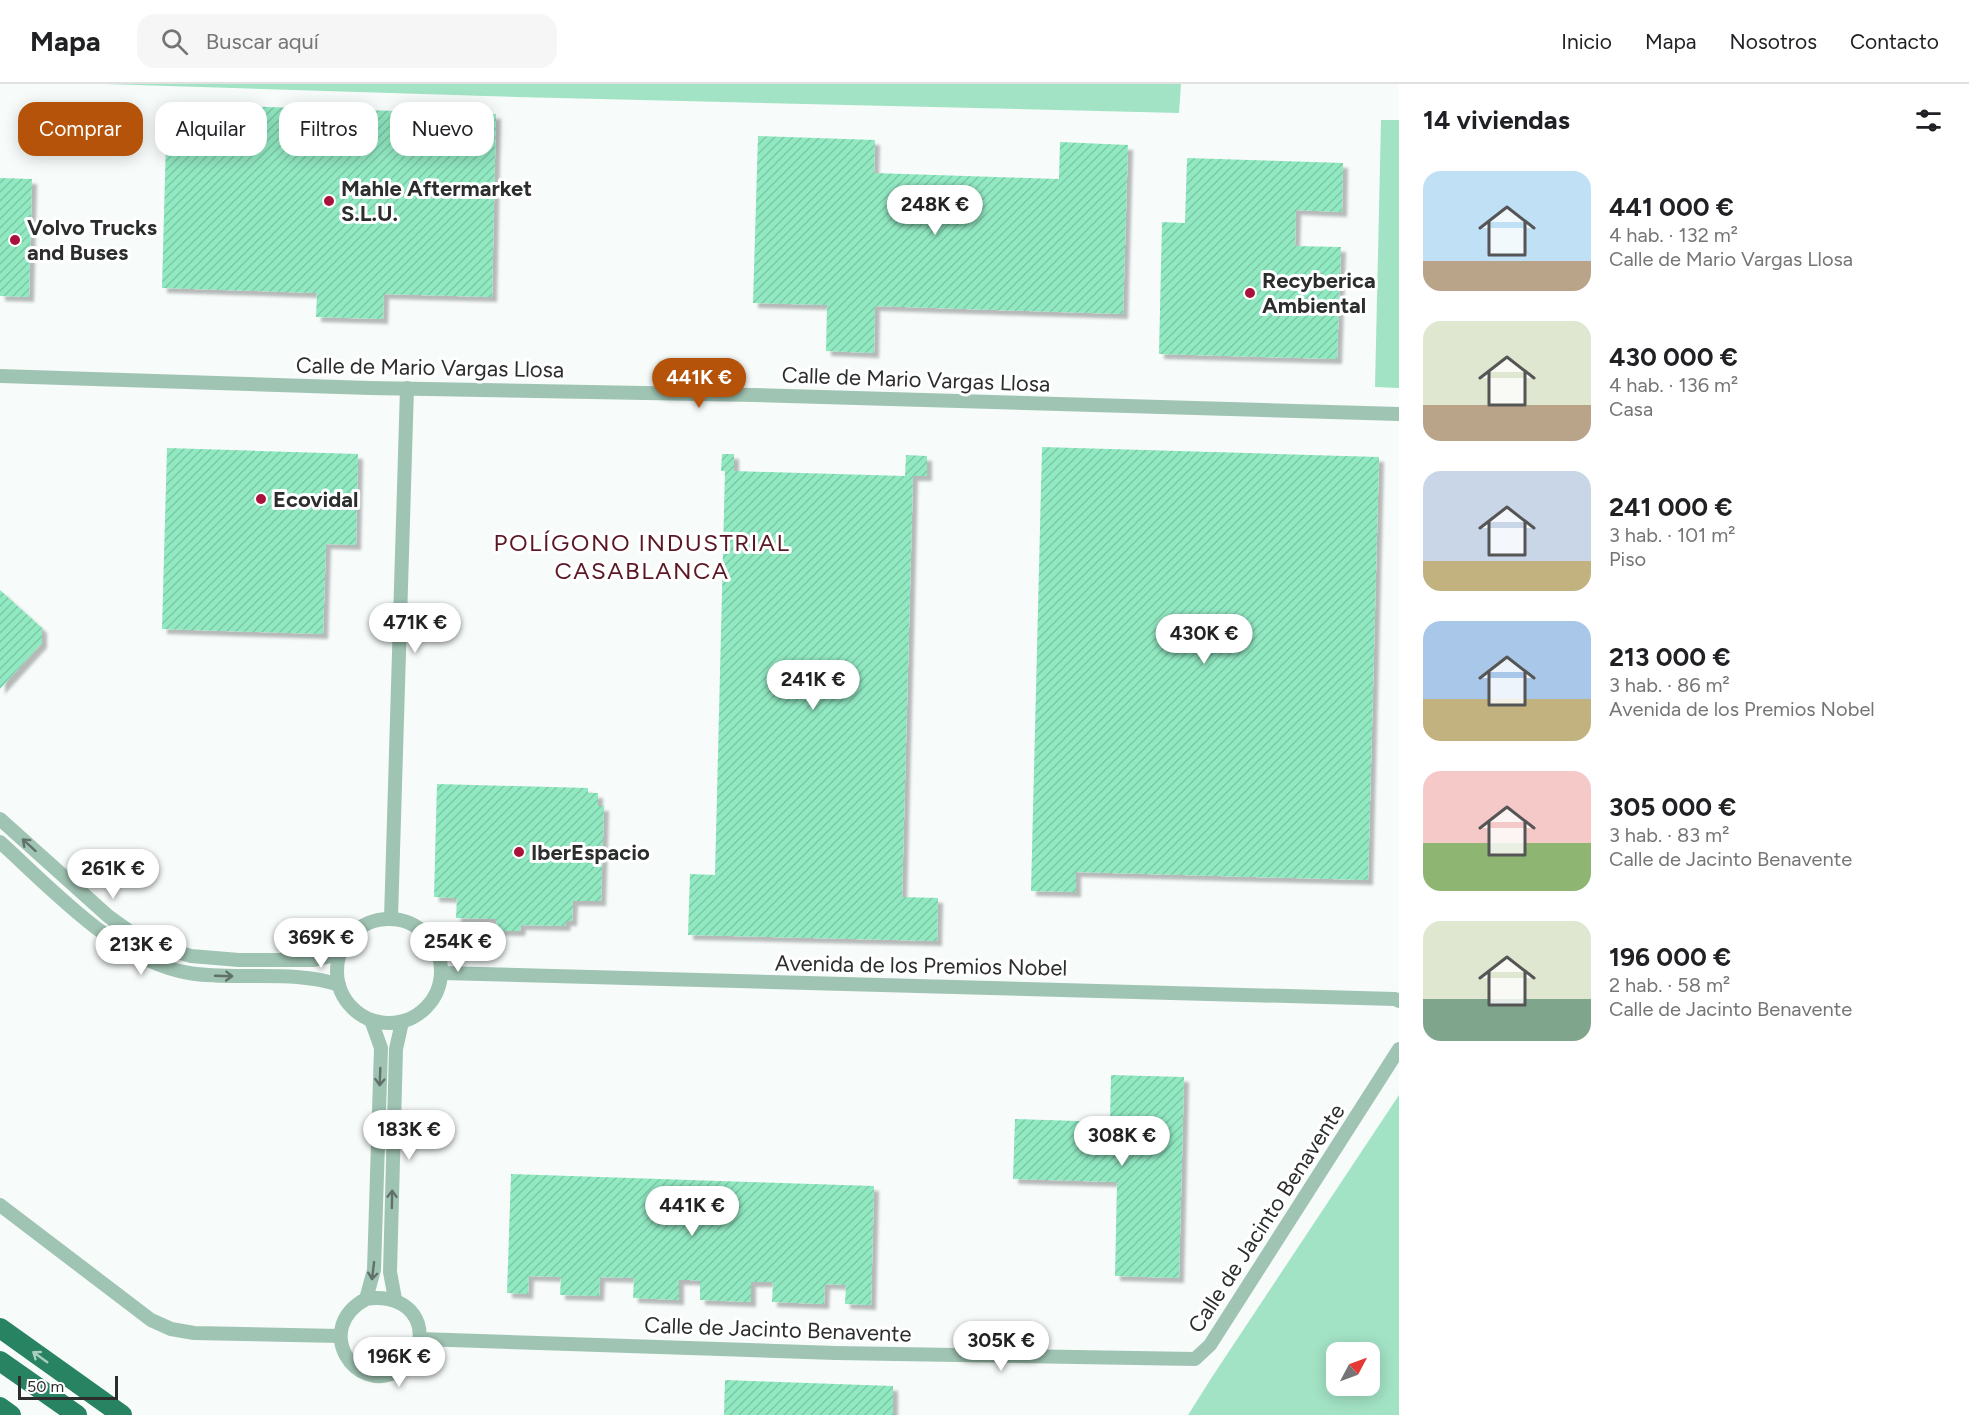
<!DOCTYPE html>
<html lang="es">
<meta charset="utf-8">
<style>
:root{--surface:#fff;--page:#f6f6f6;--text:#202124;--muted:#757577;--line:#e0e0e0;--accent:#b45309}
body{margin:0;font-family:Figtree,sans-serif;background:var(--page);color:var(--text);height:100vh;display:flex;flex-direction:column;font-size:22px;white-space:nowrap}
*{box-sizing:border-box;margin:0}
p{font-size:20px;color:var(--muted)}
.icon{flex:none;width:33px;height:33px;fill:none;stroke:currentColor;stroke-width:2;stroke-linecap:round;stroke-linejoin:round}
.map{position:relative;flex:1;overflow:hidden}
.panel{display:flex;flex-direction:column;background:var(--surface);width:570px}
.panel>*{flex:none}
.hud{position:absolute;left:18px;top:18px;width:570px;height:54px;display:flex;gap:12px}
.needle{width:39px;rotate:49deg}
.fabs{position:absolute;left:1326px;top:1258px;display:grid;gap:12px}
.fabs a{display:grid;place-items:center;width:54px;height:54px;border-radius:12px;background:var(--surface);box-shadow:0 3px 15px #0003;font-size:30px}
.scale{position:absolute;left:18px;bottom:15px;width:100px;box-sizing:border-box;padding-left:6px;border:3px solid #2c2d2d;border-top:0;font-size:16px;line-height:21px;white-space:nowrap;color:#2c2d2d;-webkit-text-stroke:4px #fff;paint-order:stroke}
.price{position:absolute;translate:-50% -51px;padding:0 14px;border-radius:21px;background:#fff;color:#222;font-size:20px;line-height:39px;filter:drop-shadow(0 2px 3px #0008)}
.price::after{content:'';position:absolute;left:50%;top:36px;width:18px;height:14px;margin-left:-9px;background:inherit;clip-path:polygon(0 0,100% 0,50% 100%)}
.price.active{background:var(--accent);color:#fff}
ul{padding:0;list-style:none}
li{display:flex;align-items:center;gap:18px;height:150px;padding:0 24px}
li span{display:grid;place-items:center;flex:none;width:168px;height:120px;border-radius:18px;color:#555}
li>.icon{margin-inline-start:auto}
span .icon{width:72px;height:72px;fill:#fffc;stroke-width:1}
li b{font-size:26px}
h2{display:flex;justify-content:space-between;align-items:center;height:72px;padding:0 24px;font-size:26px}
.tag{padding:0 21px;border-radius:18px;background:var(--surface);box-shadow:0 3px 15px #0003;font-size:21px;line-height:54px}
.tag.active{background:var(--accent);color:#fff}
header{display:flex;align-items:center;gap:36px;box-sizing:border-box;height:84px;padding:0 30px;background:var(--surface);border-bottom:2px solid var(--line)}
header strong{font-size:28px}
nav{display:flex;gap:33px;margin-inline-start:auto;font-size:21px}
.search{width:420px;height:54px;background:var(--page);display:flex;align-items:center;gap:15px;box-sizing:border-box;padding:0 21px;border-radius:18px;color:var(--muted);font-size:22px}
main{display:flex;flex:1;min-height:0}
.map>svg:first-child{display:block}
</style>
<header>
<strong>Mapa</strong>
<div class="search"><svg class="icon" aria-label="search" viewBox="0 0 24 24"><circle cx="10" cy="10" r="6"/><path d="M15 15l6 6"/></svg>Buscar aquí</div>
<nav><a>Inicio</a><a>Mapa</a><a>Nosotros</a><a>Contacto</a></nav>
</header>
<main>
<div class="map">
<svg width="1399" height="1331" viewBox="0 0 1399 1331">
<defs>
<pattern id="building-hatch" width="6" height="6" patternUnits="userSpaceOnUse" patternTransform="scale(1.5)"><rect width="6" height="6" fill="#91e9c2"/><path d="M-1 1l2-2M0 6l6-6M5 7l2-2" fill="none" stroke="#7dc8a7"/></pattern>
<filter id="shadow"><feDropShadow dx="5" dy="5" stdDeviation="1.5" flood-color="#0004"/></filter>
</defs>
<rect width="100%" height="100%" fill="#f7fcfa"/>
<g fill="#a3e3c5" fill-rule="evenodd">
<path d="M105,0h1076l-2,29 -662,-16z"/>
<path d="M1381,36h18v268l-24,-1z"/>
<path d="M1399,1011v320h-211l24,-38zM1336,1269h34v33h-34z"/>
</g>
<g fill="url(#building-hatch)" filter="url(#shadow)">
<path d="M167,20l329,10 -4,183 -108,-3 -1,25 -67,-2 1,-24 -155,-5z"/>
<path d="M758,52l117,4 -1,33 185,6 1,-37 68,3 -5,169 -248,-8 -1,47 -48,-2 1,-46 -74,-2z"/>
<path d="M1187,74l156,5 -1,49 -46,-2 -1,36 46,1 -4,112 -178,-5 3,-132 23,1z"/>
<path d="M0,94l32,1 -3,118 -29,-1z"/>
<path d="M1042,363l337,10 -11,423 -292,-8v20l-45,-1z"/>
<path d="M167,364l191,6 -2,91 -30,-1 -3,90 -161,-5z"/>
<path d="M722,370h12v17l171,5 1,-21 21,1v20h-20h6l-11,421 36,1 -1,43 -249,-6 2,-61 25,1 10,-404h-4z"/>
<path d="M0,506l42,38v15l-42,46z"/>
<path d="M437,700l151,4v5h10v13h6l-3,95h-28l-1,20h-6l-1,5 -44,-1 -1,6h-22l-2,-12 -40,-1 1,-20 -23,-1z"/>
<path d="M1111,991l73,2 -5,201 -64,-2 2,-94 -104,-3 2,-60 95,3z"/>
<path d="M511,1090l363,12 -3,119 -26,-1 1,-19 -21,-1 -1,20 -52,-2 1,-20h-22v20l-51,-2v-19l-10,-1h-11v20l-46,-2 1,-20 -34,-1 -1,19 -39,-1 1,-18 -32,-1 -1,18 -21,-1z"/>
<path d="M725,1296l168,6v29h-169z"/>
</g>
<g fill="none" stroke-linecap="round" stroke-linejoin="round">
<g stroke="#a0c4b3" stroke-width="14">
<path d="M0,292l370,12 384,7 645,19"/>
<path d="M0,735l108,97 25,18 26,13 32,9 48,4h75l25,-6"/>
<path d="M0,758c52,47 118,120 189,131 47,8 105,-4 150,12"/>
<path d="M391,834l16,-530"/>
<circle cx="389" cy="887" r="52"/>
<path d="M442,889l953,26 4,2"/>
<path d="M0,1121l151,115 20,9 23,4 146,3"/>
<path d="M366,1215c31,-6 61,13 52,48 -4,11 -10,19 -20,24 -43,24 -86,-43 -32,-72l8,-29 7,-222 -10,-28"/>
<path d="M395,1215l-5,-27 6,-223 6,-27"/>
<path d="M420,1255l415,14 360,6 15,-14 189,-296"/>
</g>
<g stroke="#278361" stroke-width="20">
<path d="M0,1244l122,87"/>
<path d="M0,1277l77,54"/>
<path d="M0,1323l11,8"/>
</g>
</g>
<defs><path id="oneway-shaft" d="M-6 0H5M1.5-3L5.5 0L1.5 3" fill="none" stroke-width="1.6" stroke-linecap="round" stroke-linejoin="round" transform="scale(1.5)"/></defs>
<g stroke="#607169">
<use href="#oneway-shaft" transform="translate(29 761) rotate(-138)"/>
<use href="#oneway-shaft" transform="translate(224 892) rotate(2)"/>
<use href="#oneway-shaft" transform="translate(380 993) rotate(92)"/>
<use href="#oneway-shaft" transform="translate(392 1115) rotate(-89)"/>
<use href="#oneway-shaft" transform="translate(373 1187) rotate(97)"/>
</g>
<use stroke="#a9cdc0" href="#oneway-shaft" transform="translate(40 1273) rotate(-144)"/>
<g fill="#a9123b" stroke="#fff" stroke-width="2">
<circle cx="329" cy="117" r="6"/>
<circle cx="15" cy="156" r="6"/>
<circle cx="1250" cy="209" r="6"/>
<circle cx="261" cy="415" r="6"/>
<circle cx="519" cy="768" r="6"/>
</g>
<g text-anchor="middle" stroke-width="6" stroke-linejoin="round" paint-order="stroke">
<g font-size="22" font-weight="bold" fill="#2c2d2d" stroke="#fff" text-anchor="start">
<text x="341" y="112">Mahle Aftermarket<tspan x="341" dy="25">S.L.U.</tspan></text>
<text x="27" y="151">Volvo Trucks<tspan x="27" dy="25">and Buses</tspan></text>
<text x="1262" y="204">Recyberica<tspan x="1262" dy="25">Ambiental</tspan></text>
<text x="273" y="423">Ecovidal</text>
<text x="531" y="776">IberEspacio</text>
</g>
<g font-size="22" fill="#2c2d2d" stroke="#fff">
<text transform="translate(430 283) rotate(1)" y="8">Calle de Mario Vargas Llosa</text>
<text transform="translate(916 295) rotate(2)" y="8">Calle de Mario Vargas Llosa</text>
<text transform="translate(921 881) rotate(1)" y="8">Avenida de los Premios Nobel</text>
<text transform="translate(1266 1134) rotate(-57)" y="8">Calle de Jacinto Benavente</text>
<text transform="translate(778 1245) rotate(2)" y="8">Calle de Jacinto Benavente</text>
</g>
<g font-size="24" letter-spacing="1.5" fill="#5c1724" stroke="#fff">
<text x="642" y="467">POLÍGONO INDUSTRIAL<tspan x="642" dy="28">CASABLANCA</tspan></text>
</g>
</g>
</svg>
<div class="fabs">
<a><svg class="needle" viewBox="-14 -14 28 28"><path d="M0-13l5 13h-10z" fill="#e53935"/><path d="M0 13l5-13h-10z" fill="#757577"/></svg></a>
</div>
<div class="scale">50 m</div>
<b class="price" style="left:935px;top:152px">248K €</b>
<b class="price active" style="left:699px;top:325px">441K €</b>
<b class="price" style="left:415px;top:570px">471K €</b>
<b class="price" style="left:1204px;top:581px">430K €</b>
<b class="price" style="left:813px;top:627px">241K €</b>
<b class="price" style="left:113px;top:816px">261K €</b>
<b class="price" style="left:321px;top:885px">369K €</b>
<b class="price" style="left:458px;top:889px">254K €</b>
<b class="price" style="left:141px;top:892px">213K €</b>
<b class="price" style="left:409px;top:1077px">183K €</b>
<b class="price" style="left:1122px;top:1083px">308K €</b>
<b class="price" style="left:692px;top:1153px">441K €</b>
<b class="price" style="left:1001px;top:1288px">305K €</b>
<b class="price" style="left:399px;top:1304px">196K €</b>
<div class="hud">
<a class="tag active">Comprar</a>
<a class="tag">Alquilar</a>
<a class="tag">Filtros</a>
<a class="tag">Nuevo</a>
</div>
</div>
<section class="panel">
<h2>14 viviendas<svg class="icon" aria-label="filters" viewBox="0 0 24 24"><path d="M4 7h16M4 17h16"/><circle cx="9" cy="7" r="2"/><circle cx="15" cy="17" r="2"/></svg></h2>
<ul>
<li><span style="background:linear-gradient(#bfe0f5 75%,#b9a48a 0)"><svg class="icon" aria-label="home" viewBox="0 0 24 24"><path d="M3 11l9-7 9 7M6 9v11h12V9"/></svg></span><div><b>441 000 €</b><p>4 hab. · 132 m²</p><p>Calle de Mario Vargas Llosa</p></div></li>
<li><span style="background:linear-gradient(#dfe7d0 70%,#b9a48a 0)"><svg class="icon" aria-label="home" viewBox="0 0 24 24"><path d="M3 11l9-7 9 7M6 9v11h12V9"/></svg></span><div><b>430 000 €</b><p>4 hab. · 136 m²</p><p>Casa</p></div></li>
<li><span style="background:linear-gradient(#c9d6e8 75%,#c2b280 0)"><svg class="icon" aria-label="home" viewBox="0 0 24 24"><path d="M3 11l9-7 9 7M6 9v11h12V9"/></svg></span><div><b>241 000 €</b><p>3 hab. · 101 m²</p><p>Piso</p></div></li>
<li><span style="background:linear-gradient(#a9c7e8 65%,#c2b280 0)"><svg class="icon" aria-label="home" viewBox="0 0 24 24"><path d="M3 11l9-7 9 7M6 9v11h12V9"/></svg></span><div><b>213 000 €</b><p>3 hab. · 86 m²</p><p>Avenida de los Premios Nobel</p></div></li>
<li><span style="background:linear-gradient(#f6c9c9 60%,#8fb573 0)"><svg class="icon" aria-label="home" viewBox="0 0 24 24"><path d="M3 11l9-7 9 7M6 9v11h12V9"/></svg></span><div><b>305 000 €</b><p>3 hab. · 83 m²</p><p>Calle de Jacinto Benavente</p></div></li>
<li><span style="background:linear-gradient(#dfe7d0 65%,#7fa58c 0)"><svg class="icon" aria-label="home" viewBox="0 0 24 24"><path d="M3 11l9-7 9 7M6 9v11h12V9"/></svg></span><div><b>196 000 €</b><p>2 hab. · 58 m²</p><p>Calle de Jacinto Benavente</p></div></li>
</ul>
</section>
</main>
